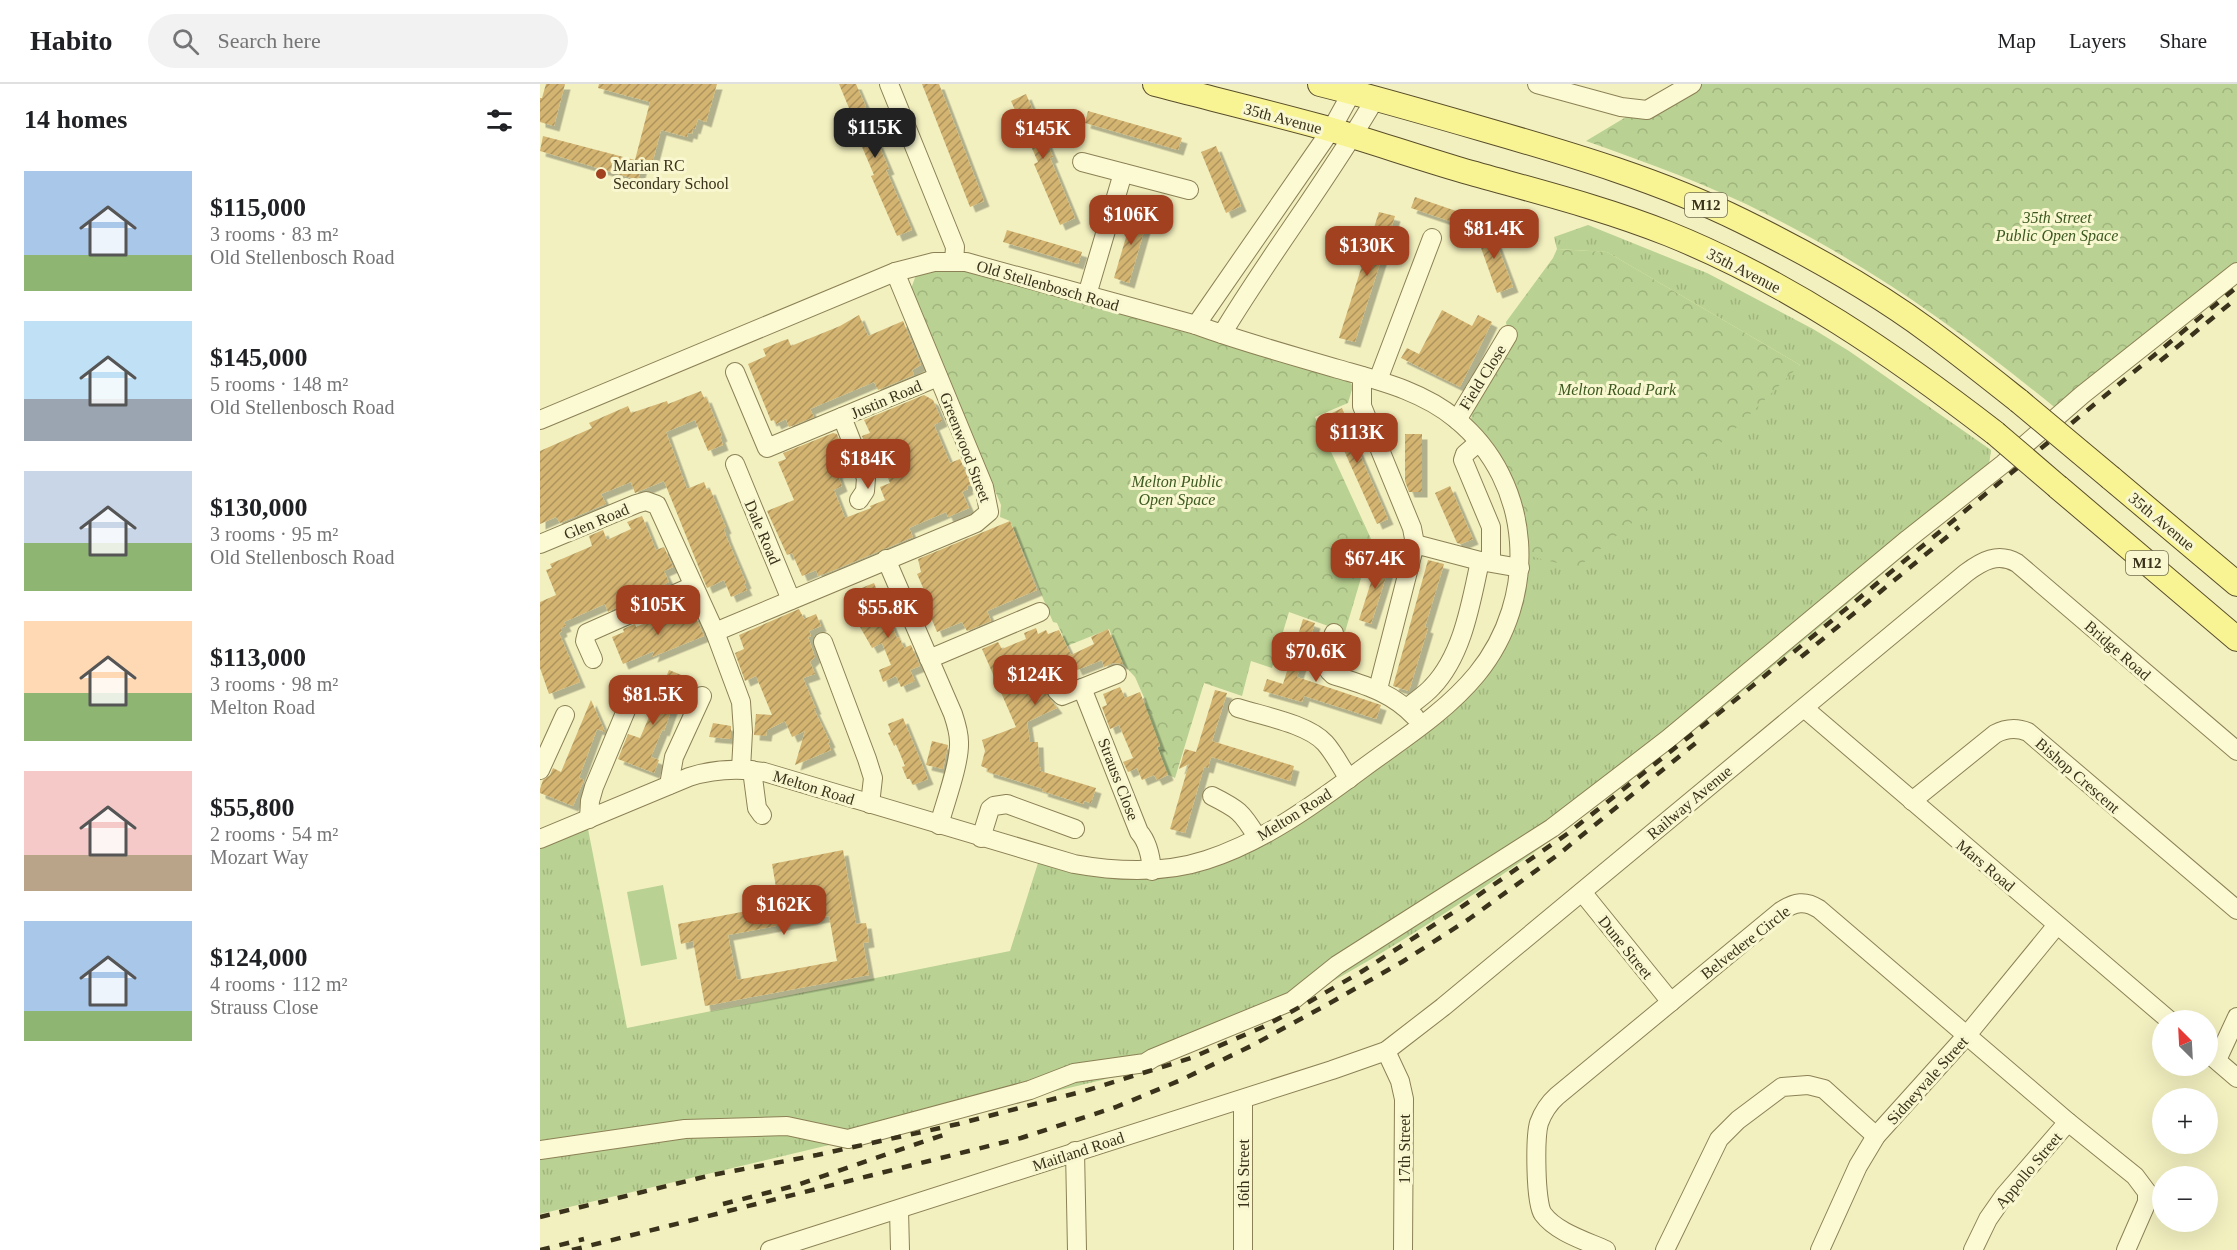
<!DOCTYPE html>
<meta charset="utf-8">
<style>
:root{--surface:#fff;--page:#f2f2f2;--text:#202124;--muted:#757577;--line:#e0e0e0;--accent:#a14120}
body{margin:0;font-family:"Times New Roman",serif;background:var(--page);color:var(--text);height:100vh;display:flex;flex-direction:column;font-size:22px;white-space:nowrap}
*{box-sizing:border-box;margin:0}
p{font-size:20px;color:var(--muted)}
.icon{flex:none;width:33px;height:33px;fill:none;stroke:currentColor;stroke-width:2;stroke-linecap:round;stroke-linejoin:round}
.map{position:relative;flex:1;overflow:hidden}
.panel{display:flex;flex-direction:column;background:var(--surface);width:540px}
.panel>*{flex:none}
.needle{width:39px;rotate:336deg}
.fabs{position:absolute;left:1612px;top:926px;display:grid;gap:12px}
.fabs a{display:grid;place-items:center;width:66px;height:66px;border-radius:50%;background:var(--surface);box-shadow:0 6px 24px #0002;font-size:30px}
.price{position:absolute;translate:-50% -51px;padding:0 14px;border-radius:12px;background:var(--accent);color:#fff;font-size:20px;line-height:39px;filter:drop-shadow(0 2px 3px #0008)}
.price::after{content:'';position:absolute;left:50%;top:36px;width:18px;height:14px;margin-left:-9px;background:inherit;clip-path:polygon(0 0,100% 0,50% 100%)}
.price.selected{background:#222;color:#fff}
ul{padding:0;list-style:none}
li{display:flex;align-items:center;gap:18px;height:150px;padding:0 24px}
li span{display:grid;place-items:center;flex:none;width:168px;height:120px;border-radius:0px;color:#555}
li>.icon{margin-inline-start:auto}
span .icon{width:72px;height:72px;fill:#fffc;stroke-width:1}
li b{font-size:26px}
h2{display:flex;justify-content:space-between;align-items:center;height:72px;padding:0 24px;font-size:26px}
header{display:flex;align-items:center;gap:36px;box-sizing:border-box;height:84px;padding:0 30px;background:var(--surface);border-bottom:2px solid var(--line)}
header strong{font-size:28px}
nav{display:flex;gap:33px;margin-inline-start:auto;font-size:21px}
.search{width:420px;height:54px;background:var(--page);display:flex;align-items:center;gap:15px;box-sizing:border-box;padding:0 21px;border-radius:33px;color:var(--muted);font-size:22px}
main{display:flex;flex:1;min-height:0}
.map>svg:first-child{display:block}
</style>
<header>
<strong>Habito</strong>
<div class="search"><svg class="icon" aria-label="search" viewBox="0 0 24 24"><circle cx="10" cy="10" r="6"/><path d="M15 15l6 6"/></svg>Search here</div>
<nav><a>Map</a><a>Layers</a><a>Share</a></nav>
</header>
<main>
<section class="panel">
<h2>14 homes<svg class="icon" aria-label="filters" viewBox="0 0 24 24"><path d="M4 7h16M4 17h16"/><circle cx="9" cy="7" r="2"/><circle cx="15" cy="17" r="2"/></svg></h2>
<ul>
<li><span style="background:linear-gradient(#a9c7e8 70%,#8fb573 0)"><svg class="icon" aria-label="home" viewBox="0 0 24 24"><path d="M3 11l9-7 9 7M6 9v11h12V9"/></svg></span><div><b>$115,000</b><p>3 rooms · 83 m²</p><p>Old Stellenbosch Road</p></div></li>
<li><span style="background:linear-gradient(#bfe0f5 65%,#9aa5b1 0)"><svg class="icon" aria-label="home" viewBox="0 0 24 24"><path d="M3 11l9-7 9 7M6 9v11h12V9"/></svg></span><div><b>$145,000</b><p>5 rooms · 148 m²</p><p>Old Stellenbosch Road</p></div></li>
<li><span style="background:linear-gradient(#c9d6e8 60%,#8fb573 0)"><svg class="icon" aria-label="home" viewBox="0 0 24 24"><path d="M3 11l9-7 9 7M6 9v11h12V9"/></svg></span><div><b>$130,000</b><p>3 rooms · 95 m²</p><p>Old Stellenbosch Road</p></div></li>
<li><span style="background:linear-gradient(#ffd9b3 60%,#8fb573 0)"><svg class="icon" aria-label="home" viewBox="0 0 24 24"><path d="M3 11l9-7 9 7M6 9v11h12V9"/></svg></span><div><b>$113,000</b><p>3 rooms · 98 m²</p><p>Melton Road</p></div></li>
<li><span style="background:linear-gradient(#f6c9c9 70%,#b9a48a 0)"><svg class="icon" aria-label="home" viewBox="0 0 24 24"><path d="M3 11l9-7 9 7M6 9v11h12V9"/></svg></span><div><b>$55,800</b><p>2 rooms · 54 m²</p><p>Mozart Way</p></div></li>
<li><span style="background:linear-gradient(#a9c7e8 75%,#8fb573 0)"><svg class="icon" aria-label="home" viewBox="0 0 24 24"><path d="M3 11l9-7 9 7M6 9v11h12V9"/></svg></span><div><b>$124,000</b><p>4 rooms · 112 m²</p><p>Strauss Close</p></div></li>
</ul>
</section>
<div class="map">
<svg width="1697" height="1166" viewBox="0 0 1697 1166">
<defs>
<pattern id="grass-tufts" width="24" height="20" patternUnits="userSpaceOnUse" patternTransform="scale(1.5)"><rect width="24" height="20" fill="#b9d192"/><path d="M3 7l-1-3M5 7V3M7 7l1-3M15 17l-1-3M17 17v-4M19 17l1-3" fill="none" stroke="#a0b47d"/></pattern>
<pattern id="forest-crowns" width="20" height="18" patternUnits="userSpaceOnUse" patternTransform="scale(1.5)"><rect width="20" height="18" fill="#b9d192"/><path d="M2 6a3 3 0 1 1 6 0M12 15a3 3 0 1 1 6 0" fill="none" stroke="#a0b47d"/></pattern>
<pattern id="building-hatch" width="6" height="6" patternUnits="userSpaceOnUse" patternTransform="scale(1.5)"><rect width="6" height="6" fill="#d4b471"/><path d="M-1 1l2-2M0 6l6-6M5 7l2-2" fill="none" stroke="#ad935c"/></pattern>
<filter id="shadow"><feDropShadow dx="5.5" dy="5.5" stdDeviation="0" flood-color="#0004"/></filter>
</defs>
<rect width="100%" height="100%" fill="#f2f0bf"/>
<path fill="url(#grass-tufts)" d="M1048,141l119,48 106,56 36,22 142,99 -2,15 9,11c-217,182 -429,375 -679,513 -30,16 -64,28 -95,42 -41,18 -80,36 -122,49l-562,134v-365l48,-20 39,199 383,-77 28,-88 30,9 44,6 22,1 70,-11 272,-180c21,-24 39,-51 45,-82 3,-16 3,-34 5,-51l274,-190 -193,-113 -50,-3 -3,-12z"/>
<g fill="url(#forest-crowns)">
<path d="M1141,0h556v179l-178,148c-94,-77 -182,-141 -291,-196 -58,-30 -120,-52 -182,-74z"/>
<path d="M1017,165l50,3 193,113 -124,122 -99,81 -51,-13c-1,-16 -2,-32 -4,-48 -7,-33 -27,-62 -51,-85l1,-13 45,-72 -10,-8 -1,-7 47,-64z"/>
<path d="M405,184l38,5 365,107 5,6 -5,17 -33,14 57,124 -27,91 -56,-20 -17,56 -21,-7 -9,35 -38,-13 -29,95 -8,-4 -9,-26 2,-2 -16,-42 2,-2 -11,-25 -12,-13 -14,-35 -42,17 -10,-23 -4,-1 -43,-101 -10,-4 1,-12 -89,-213v-6l4,-11z"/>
</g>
<path fill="#b9d192" d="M123,801l14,74 -36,7 -14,-74z"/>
<g fill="url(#building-hatch)" fill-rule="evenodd" filter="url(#shadow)">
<path d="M6,0h19l-11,42 -14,-4v-24h2z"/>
<path d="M59,0h118l-11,38 -8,-3 -3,10 -2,-1 -1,6 -4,-1 -1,4 -26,-7 -10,38 -9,-2 -4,14 -98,-29 3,-15 92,24 15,-58 -52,-14z"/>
<path d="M299,0h17l10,23 -3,1 26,61 -3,1 26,60 -15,6 -26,-60 3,-1 -26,-61 3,-1z"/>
<path d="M382,0h17l45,117 -14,6z"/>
<path d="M486,10l27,63 -3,1 25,60 -15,7 -26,-61 4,-2 -27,-61z"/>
<path d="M548,27l94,27 -4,12 -93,-27z"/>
<path d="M676,62l25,60 -15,7 -25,-61z"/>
<path d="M875,113l50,17 -4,11 -50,-17z"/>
<path d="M594,126l15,4 -20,69 -15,-5z"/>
<path d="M839,128l16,4 -40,126 -16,-4z"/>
<path d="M950,142l23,61 -16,6 -22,-62z"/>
<path d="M467,146l75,22 -4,12 -75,-22z"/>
<path d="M902,226l30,16 6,-11 14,7 -32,65 -59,-29 6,-10 12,6z"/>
<path d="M319,231l9,21 35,-15 18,44 -9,5 2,5 -36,15 -4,-8 -64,27 4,8 -25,10 -3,-8 -10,5 -2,-4 -3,1 -23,-57 18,-8 -3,-7 19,-8 6,-2 3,7 49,-20z"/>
<path d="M161,307l3,7 2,-1 16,39 -2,1 3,8 -15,6 -13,-31 -29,12 21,57 17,-7 3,8 3,-1 16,39 -2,1 2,7 20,47 -2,1 3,6 -16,7 -7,-17 -17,8 -43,-107 -29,12 -4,-11 -30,12 5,10 -46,19 -4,-6 -16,7v-73l52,-23 -3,-5 39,-17 3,7 36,-12 1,3z"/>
<path d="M384,311l9,5 9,21 -8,4 16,38 10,-4 11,26 -4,1 1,3 -6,3 7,16 -21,9 -2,-5 -37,16 4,9 -81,34 -14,5 -2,-6 -14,6 -10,-23 -5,2 -20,-44 27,-11 -16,-38 8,-3 -3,-6 50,-20 4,1 13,34 -13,5 5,13 -8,4 11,28 26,-10 -1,-2 15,-6 -5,-13 10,-4 -10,-25 -8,3 -10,-25 8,-3 -6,-13z"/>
<path d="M802,324l10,23 -2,1 38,87 -11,5 -49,-109z"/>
<path d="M865,350h17v58h-13l-4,-11z"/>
<path d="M910,402l23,53 -12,5 -4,-1 -22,-50z"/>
<path d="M102,432l14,34 8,-3 9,20 -9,4 5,11 -23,12 -2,-6 -27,11 3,7 -12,6 -3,-8 -41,18 2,4 -5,2 1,3 -3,2 21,49 -31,12 -9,-26v-66l16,-7 -10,-25 6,-2 -2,-4 42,-18 -3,-10 14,-6 4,10 24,-11 -4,-7z"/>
<path d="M470,437l27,69 -50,21 4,10 -24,10 -5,-9 -25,10 -12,-29 4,-2 -12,-27 4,-2 -3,-13z"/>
<path d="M839,473l12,4 -20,63 -12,-4z"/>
<path d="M888,476l16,4 -19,63 3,1 -19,63 -16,-5z"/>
<path d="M334,499l5,12 4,-2 4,10 -4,2 14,33 2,-1 5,11 7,-3 9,21 -10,4 5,11 -14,6 -5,-11 -13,6 -4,-12 12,-5 -9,-22 -10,5 -12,-21 13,-5 -14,-33z"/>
<path d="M144,523l4,8h7l9,21 -52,21 2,-6 -31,13 -11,-27 12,-5 -1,-3 12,-5 1,3z"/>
<path d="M259,525l5,10 12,-5 5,12 -12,5 2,5 -3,1 7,20 -5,5 5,12 -12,4 13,31h-2l16,33 -2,1 3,7 -36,15 10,-34 -13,6 -7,-16 -18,9 -1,6 -12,-1 2,-21 16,1 -16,-39 -11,5 -10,-28 9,-4 -5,-14z"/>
<path d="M763,535l12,4 -18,54 84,28 -5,14 -72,-23 -2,6 -39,-11 4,-12 16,5z"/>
<path d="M496,544l2,6 8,-4 2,4 11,-4 12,25 23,-11 -3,-7 17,-8 15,35 -10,-1 -9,4 -2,-7 -25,10 -6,-14 -16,7 -10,-2 -7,9 9,25 10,13 -30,14 3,20h8l1,25 2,1 -1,3 56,17 -5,15 -7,-2 -1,3 -41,-13 1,-2 -55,-17v-3l-7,-3 4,-15 -3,-11 34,-13 -34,-78 16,-7 4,7 24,-10 -2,-6z"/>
<path d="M129,586l15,6 -3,8 3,1 -6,12h-2l-12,34 -2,-1 -11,27 8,3 -5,13 -36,-14 10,-25 12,4z"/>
<path d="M580,603l5,11 15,-6 4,11 16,43 -3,1 11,28 -11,5 -3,-5 -12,5 -5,-12 -9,4 -5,-10 10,-4 -14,-33 -9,4 -8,-22 5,-2 -4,-11z"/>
<path d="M675,606l12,3 -15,48 82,25 -4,15 -79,-24 -3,11 -4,-1 -19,66 -15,-4 19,-65 -10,5 6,-20 11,3z"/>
<path d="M51,616l14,32 -8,-3 -18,49 5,2 -11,26 -33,-13v-4l3,-9 7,-5 3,-7 8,4z"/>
<path d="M363,634l25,61 -15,6 -3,-6h-3l-5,-12 3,-1 -9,-22 -2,2 -6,-13 3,-1 -3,-8z"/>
<path d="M173,639l18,3v13l-22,-2z"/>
<path d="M392,657l16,4 -5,24 -17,-4z"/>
<path d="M303,766l13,74 10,-1 3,19 -6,1 6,32 -164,31 -12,-65 -12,3 -3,-20 101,-19 -7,-41zM289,832l8,45 -100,19 -9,-45z"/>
</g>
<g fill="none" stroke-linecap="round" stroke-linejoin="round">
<defs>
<g id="minor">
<path d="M349,0l66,163 -1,15"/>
<path d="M997,0l84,23 26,3 45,-26"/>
<path d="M542,78l107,28"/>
<path d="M547,211l36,-122"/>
<path d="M656,241l135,-195 21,-38"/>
<path d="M682,250c48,-80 106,-154 153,-235"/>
<path d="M195,288l32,76 171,-71"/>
<path d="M822,292v30l50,122 3,16"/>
<path d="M838,296l54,-142"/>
<path d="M302,333l24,61 -1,13 -6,9"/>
<path d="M0,336l355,-148 39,-10h32l230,63c46,17 95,30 142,44 42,12 84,22 118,50 78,64 83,179 21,255 -32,39 -76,66 -115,95 -47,35 -99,73 -156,91 -43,14 -88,12 -132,4l-310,-92c-26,-4 -50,-3 -75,5l-149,62"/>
<path d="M917,336l51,-85"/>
<path d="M939,358l-14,12 -2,6 28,67v35"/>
<path d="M195,380l56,136"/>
<path d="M0,460l96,-40 10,-3 11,4 58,127 26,70 2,30 -2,37"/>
<path d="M346,475l67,155c3,9 6,19 6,28 1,21 -14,61 -20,83"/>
<path d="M175,548l261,-109 13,-11 -5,-25 -89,-215"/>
<path d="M794,549c-5,15 -15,31 -1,42 31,10 59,17 82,42"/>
<path d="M283,558l44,117 6,19 -3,26"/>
<path d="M53,575l-8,-18 2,-8 106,-47"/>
<path d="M389,575l111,-47"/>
<path d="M509,588l8,19 5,5 55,-22"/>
<path d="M542,604l57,144c9,10 12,26 13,39"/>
<path d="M838,605l37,-145 65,17 40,7"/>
<path d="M698,624c25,8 70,16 87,35 9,10 16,24 24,36"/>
<path d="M867,624c8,-7 18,-13 25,-21 31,-32 39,-85 48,-126"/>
<path d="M1264,624l365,312"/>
<path d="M0,686l25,-55"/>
<path d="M212,686l5,38 5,7"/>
<path d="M129,701l5,-28 28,-61"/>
<path d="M672,712c26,13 30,16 45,41"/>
<path d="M1372,717l83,-67c11,-6 21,-7 33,-2l209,178"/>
<path d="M49,735l1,-18 4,-14 38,-91"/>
<path d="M441,754l9,-29 4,-3 13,-2 68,25"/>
<path d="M1042,808l89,110"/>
<path d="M846,967l14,30 4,18 -1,151"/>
<path d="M1669,970l28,24"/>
<path d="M1677,976l20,-43"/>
<path d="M703,1015v151"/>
<path d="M0,1066l145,-21 102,-3 61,13 182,-49 44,-17 71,-10 8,-5 139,-57 45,-36 215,-137 116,-89 240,-200 95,-75 79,-69 155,-123"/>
<path d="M535,1067l2,99"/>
<path d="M359,1126l1,40"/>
<path d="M230,1166l562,-180 54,-19 57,-44 523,-434c16,-12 32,-21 51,-10l220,188"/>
<path d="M1066,1166c-20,-9 -50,-18 -63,-36 -8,-11 -8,-77 -4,-91 4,-11 9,-19 18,-27l224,-185c14,-9 24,-11 38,-2l249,213 67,54 12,16v10l-21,48"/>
<path d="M1125,1166l54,-111 19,-19 44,-33 26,-2 16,4 52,47"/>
<path d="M1280,1166l38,-84 18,-30 91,-101 90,-110"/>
<path d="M1433,1166l15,-31 16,-23 64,-74"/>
</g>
<g id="major">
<path d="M615,0c58,15 116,29 174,45 44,13 88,28 132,41 70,20 140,37 208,64 119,48 225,121 326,199"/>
<path d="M780,0c56,14 111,30 166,46 87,25 175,51 256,91 65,32 130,68 188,111 30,22 60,46 89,69"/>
<path d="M1571,394l126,106"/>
<path d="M1518,403l179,152"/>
</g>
</defs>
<use href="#minor" stroke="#8c8156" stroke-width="20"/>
<use href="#major" stroke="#594d2a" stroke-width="26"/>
<use href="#minor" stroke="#fcfad3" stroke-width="18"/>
<use href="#major" stroke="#f9f493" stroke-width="24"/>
<g stroke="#3a321b" stroke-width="4.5" stroke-dasharray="10 10" stroke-linecap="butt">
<path d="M1620,277l77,-63"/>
<path d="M1261,573l158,-130"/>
<path d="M183,1120l71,-18 152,-52"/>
<path d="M0,1133l172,-42 105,-20 141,-31 130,-34 103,-32 72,-31 46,-25 52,-30 96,-62 110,-76 172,-137 498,-410"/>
<path d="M0,1166l44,-11"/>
<path d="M32,1166l449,-112 95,-31 65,-27 70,-34 79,-43 72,-41 67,-43 90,-65 138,-112"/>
</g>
<defs>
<g id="major-bridge">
<path d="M1479,317l92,77"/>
<path d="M1455,349l63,54"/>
</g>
</defs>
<use href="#major-bridge" stroke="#594d2a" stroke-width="26" stroke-linecap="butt"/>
<use href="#major-bridge" stroke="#f9f493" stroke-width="24"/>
</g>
<circle fill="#a14120" stroke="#f8f7cf" stroke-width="2" cx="61" cy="90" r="6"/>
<g text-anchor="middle" stroke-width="6" stroke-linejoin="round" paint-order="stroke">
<g fill="#f8f7cf" stroke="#736d51" stroke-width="1.5">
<rect x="1145" y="109" width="42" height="24" rx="4.5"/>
<rect x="1586" y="467" width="42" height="24" rx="4.5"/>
</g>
<g font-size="15" font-weight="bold" fill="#3a321b">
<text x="1166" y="126">M12</text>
<text x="1607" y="484">M12</text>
</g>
<g font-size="16" fill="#3a321b" stroke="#f8f7cf">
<text transform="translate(743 34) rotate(15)" y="6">35th Avenue</text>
<text transform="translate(1204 186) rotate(27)" y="6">35th Avenue</text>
<text transform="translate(508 201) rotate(16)" y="6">Old Stellenbosch Road</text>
<text transform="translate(942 293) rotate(-58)" y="6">Field Close</text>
<text transform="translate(346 315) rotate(-23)" y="6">Justin Road</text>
<text transform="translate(426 363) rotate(69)" y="6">Greenwood Street</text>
<text transform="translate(56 437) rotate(-23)" y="6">Glen Road</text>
<text transform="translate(1622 437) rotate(40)" y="6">35th Avenue</text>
<text transform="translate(223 448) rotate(67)" y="6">Dale Road</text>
<text transform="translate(1578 566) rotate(41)" y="6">Bridge Road</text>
<text transform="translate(1538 691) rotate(41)" y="6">Bishop Crescent</text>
<text transform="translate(579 695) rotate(69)" y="6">Strauss Close</text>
<text transform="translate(274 703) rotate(17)" y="6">Melton Road</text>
<text transform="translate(1149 718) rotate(-40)" y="6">Railway Avenue</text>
<text transform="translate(754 730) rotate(-32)" y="6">Melton Road</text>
<text transform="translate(1446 781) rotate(40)" y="6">Mars Road</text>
<text transform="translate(1205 858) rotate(-38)" y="6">Belvedere Circle</text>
<text transform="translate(1086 863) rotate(51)" y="6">Dune Street</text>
<text transform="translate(1387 996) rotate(-48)" y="6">Sidneyvale Street</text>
<text transform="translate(864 1065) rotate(-90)" y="6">17th Street</text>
<text transform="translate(538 1067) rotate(-18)" y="6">Maitland Road</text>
<text transform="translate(1488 1086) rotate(-50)" y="6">Appollo Street</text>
<text transform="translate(703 1090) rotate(-90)" y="6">16th Street</text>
</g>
<g font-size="16" fill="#3a321b" stroke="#f8f7cf" text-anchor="start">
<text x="73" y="87">Marian RC<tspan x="73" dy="18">Secondary School</tspan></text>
</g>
<g font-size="16" font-style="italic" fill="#3c5920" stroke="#f8f7cf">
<text x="1517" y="139">35th Street<tspan x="1517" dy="18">Public Open Space</tspan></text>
<text x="1077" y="311">Melton Road Park</text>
<text x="637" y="403">Melton Public<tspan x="637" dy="18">Open Space</tspan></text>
</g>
</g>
</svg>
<div class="fabs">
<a><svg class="needle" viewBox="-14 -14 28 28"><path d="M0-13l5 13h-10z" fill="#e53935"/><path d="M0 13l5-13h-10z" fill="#757577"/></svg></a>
<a>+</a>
<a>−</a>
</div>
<b class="price selected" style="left:335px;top:75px">$115K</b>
<b class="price" style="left:503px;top:76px">$145K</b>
<b class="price" style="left:591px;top:162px">$106K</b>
<b class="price" style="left:954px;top:176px">$81.4K</b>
<b class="price" style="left:827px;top:193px">$130K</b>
<b class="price" style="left:817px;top:380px">$113K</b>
<b class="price" style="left:328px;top:406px">$184K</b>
<b class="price" style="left:835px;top:506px">$67.4K</b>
<b class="price" style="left:118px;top:552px">$105K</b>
<b class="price" style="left:348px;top:555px">$55.8K</b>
<b class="price" style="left:776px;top:599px">$70.6K</b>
<b class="price" style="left:495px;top:622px">$124K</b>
<b class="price" style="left:113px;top:642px">$81.5K</b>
<b class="price" style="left:244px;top:852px">$162K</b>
</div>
</main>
